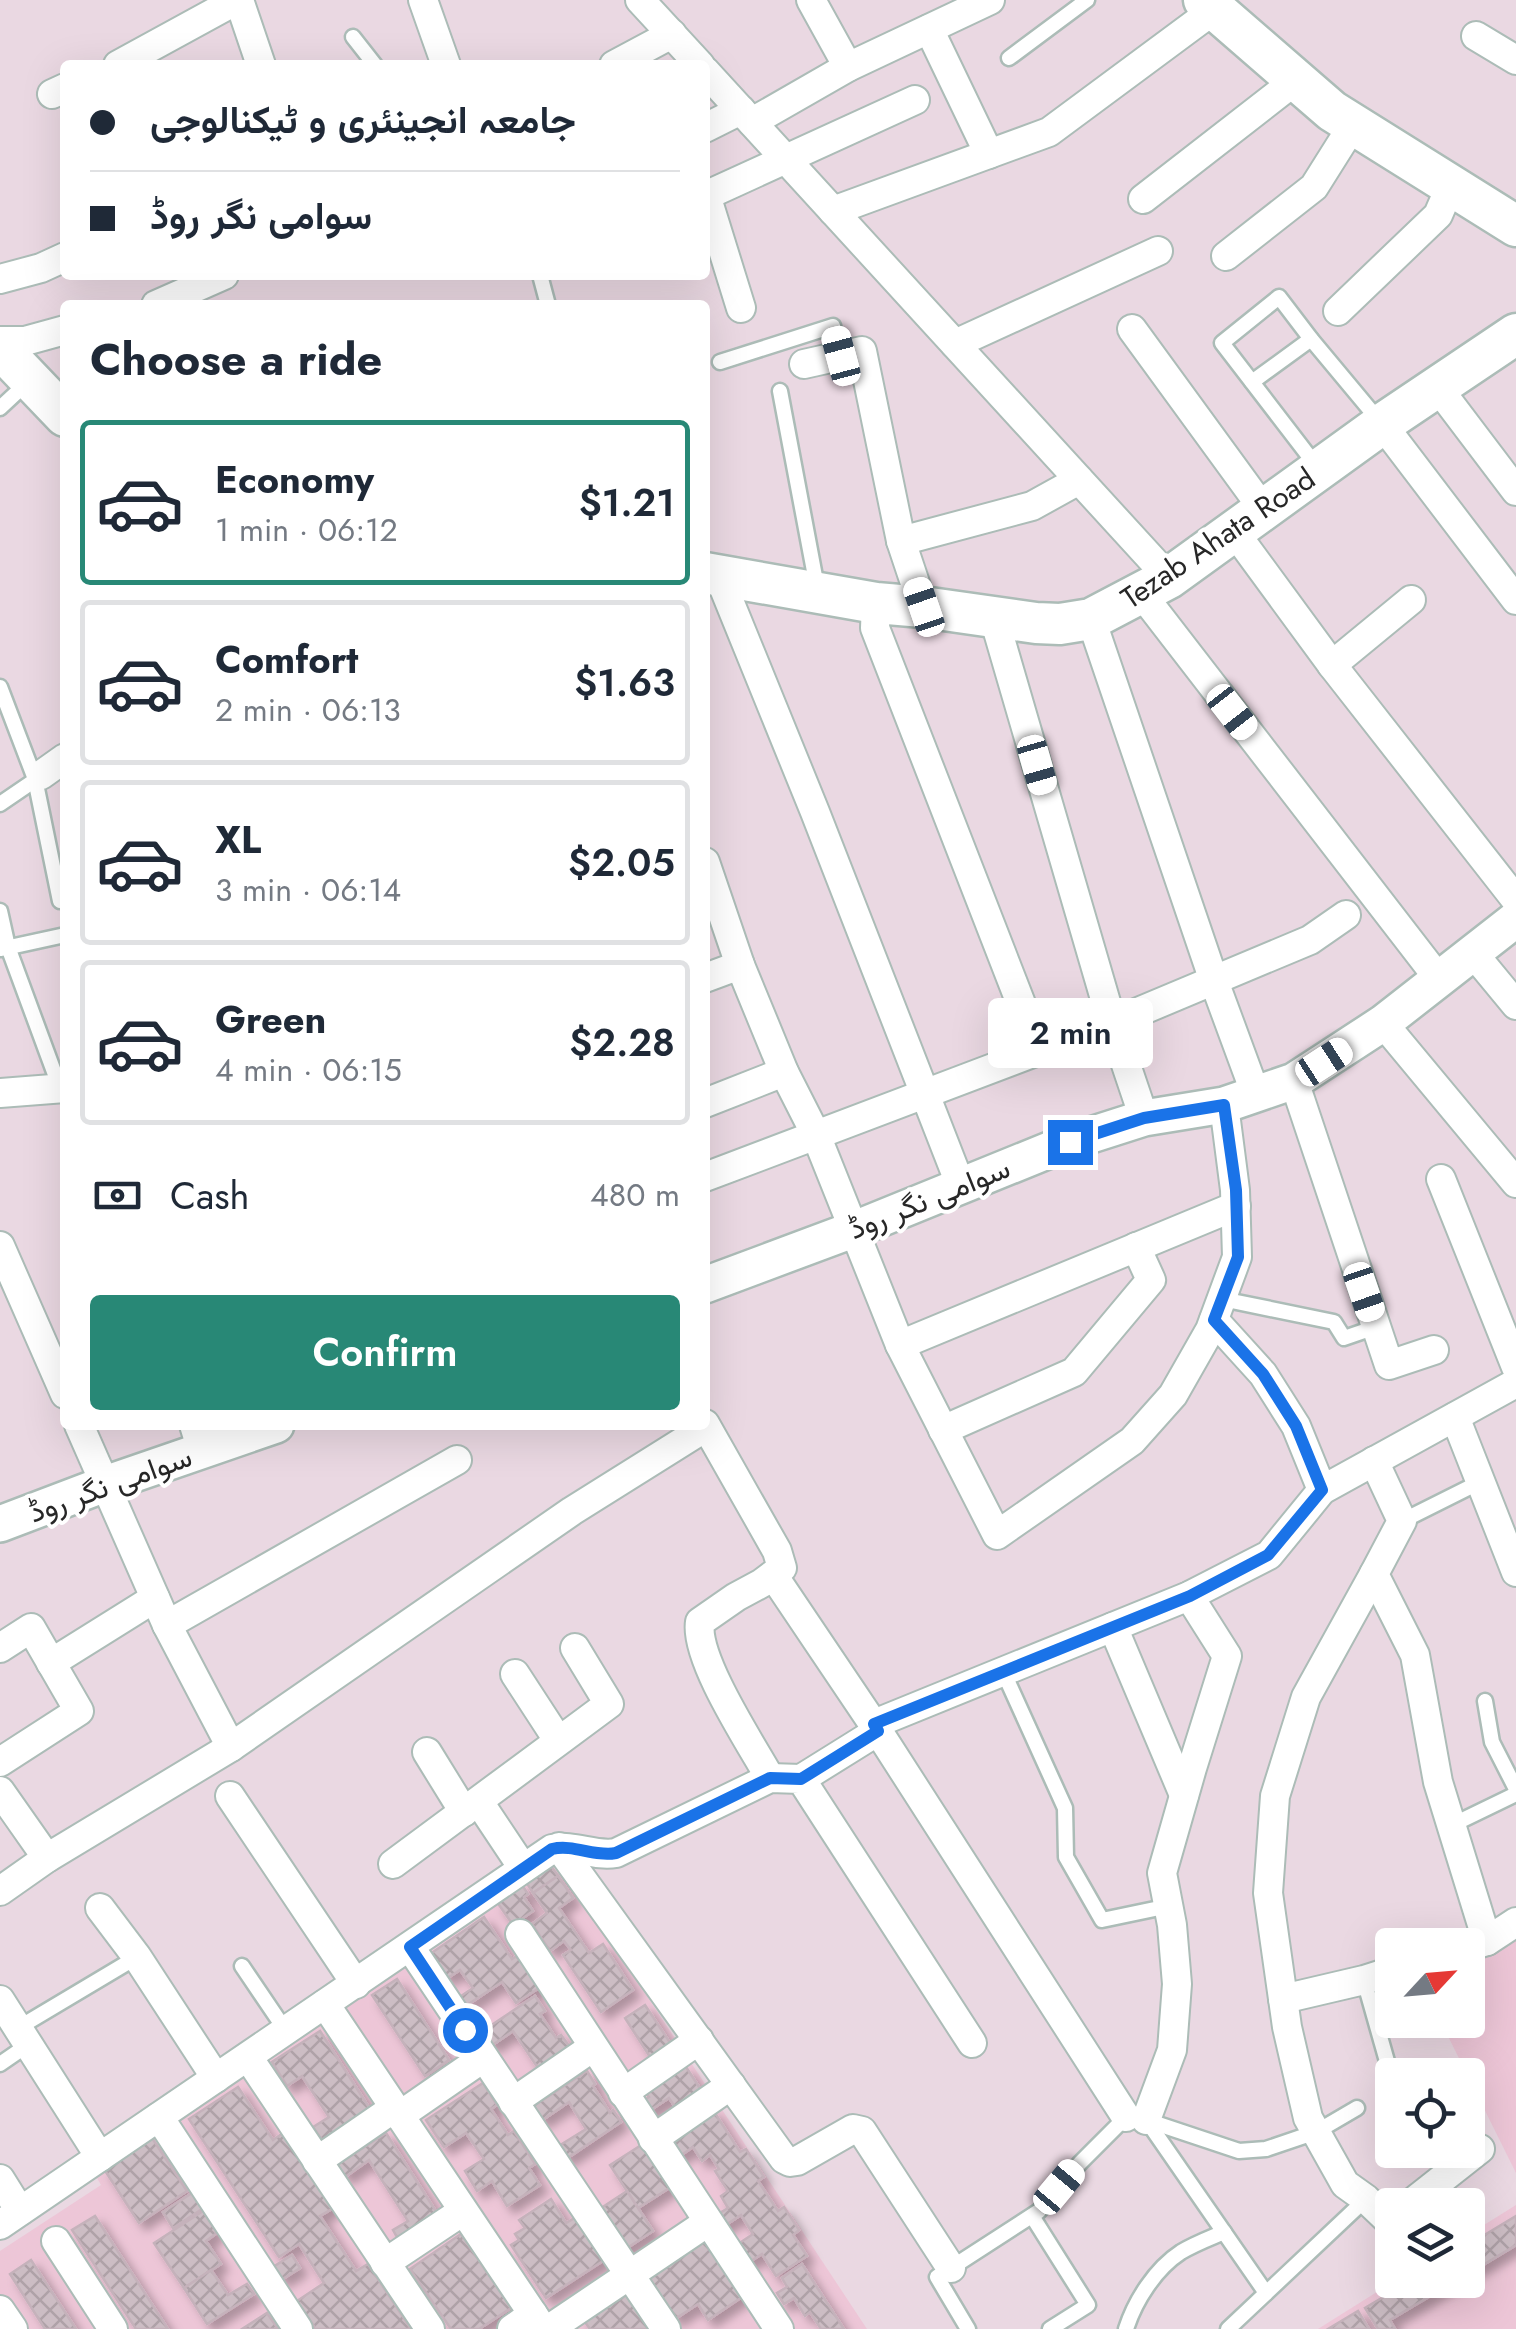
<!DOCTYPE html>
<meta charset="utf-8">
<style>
body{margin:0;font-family:Jost,Vazirmatn,sans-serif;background:#f2f2f3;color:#1f2937;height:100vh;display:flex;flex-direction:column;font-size:38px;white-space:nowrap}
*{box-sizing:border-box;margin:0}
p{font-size:32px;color:#747a83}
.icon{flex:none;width:55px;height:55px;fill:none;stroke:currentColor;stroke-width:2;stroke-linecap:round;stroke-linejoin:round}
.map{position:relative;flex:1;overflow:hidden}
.sheet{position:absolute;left:60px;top:300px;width:650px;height:1130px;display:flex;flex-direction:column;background:#fff;border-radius:10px;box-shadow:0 10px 40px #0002}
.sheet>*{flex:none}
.top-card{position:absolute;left:60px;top:60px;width:650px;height:220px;border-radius:10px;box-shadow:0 10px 40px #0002;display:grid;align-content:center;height:220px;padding:0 30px;background:#fff}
.needle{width:65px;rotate:64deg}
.controls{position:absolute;left:1375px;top:1928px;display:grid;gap:20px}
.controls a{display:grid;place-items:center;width:110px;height:110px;border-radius:10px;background:#fff;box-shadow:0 10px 40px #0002;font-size:50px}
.end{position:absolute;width:45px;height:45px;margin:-22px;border:12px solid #1a73e8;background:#fff;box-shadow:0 0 0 5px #fff}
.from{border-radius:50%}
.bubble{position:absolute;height:70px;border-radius:10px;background:#fff;box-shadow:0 10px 40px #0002;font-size:32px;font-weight:600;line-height:70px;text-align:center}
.car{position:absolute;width:30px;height:60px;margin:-30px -15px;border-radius:12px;box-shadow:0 0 8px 2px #0007;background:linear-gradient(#fff 24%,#345 0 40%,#fff 0 76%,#345 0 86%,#fff 0)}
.top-card b{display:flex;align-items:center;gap:35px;height:95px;font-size:38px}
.top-card b+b{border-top:2px solid #e0e1e3}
.top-card i{width:25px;height:25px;background:#1f2937}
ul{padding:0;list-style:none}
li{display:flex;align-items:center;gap:30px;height:165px;margin:0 20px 15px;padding:0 10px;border:5px solid #e0e1e3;border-radius:10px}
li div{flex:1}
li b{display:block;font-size:38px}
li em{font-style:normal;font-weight:600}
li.on{border-color:#288876}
li>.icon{width:90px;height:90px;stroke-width:1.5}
h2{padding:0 30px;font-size:45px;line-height:120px}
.pay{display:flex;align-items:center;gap:25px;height:110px;padding:0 30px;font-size:38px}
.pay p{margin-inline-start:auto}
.cta{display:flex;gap:20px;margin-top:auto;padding:20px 30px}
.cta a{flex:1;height:115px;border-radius:10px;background:#288876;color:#fff;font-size:40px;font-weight:600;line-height:115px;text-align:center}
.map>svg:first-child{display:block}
</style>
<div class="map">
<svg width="1516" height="2329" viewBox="0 0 1516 2329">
<defs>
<pattern id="building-cross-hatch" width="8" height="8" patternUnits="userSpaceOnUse" patternTransform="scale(2.5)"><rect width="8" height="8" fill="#ccbdc4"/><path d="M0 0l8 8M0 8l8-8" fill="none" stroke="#afa2a8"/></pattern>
<filter id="shadow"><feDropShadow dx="7" dy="7" stdDeviation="5" flood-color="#0004"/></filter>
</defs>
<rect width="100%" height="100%" fill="#ead8e2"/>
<g fill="#edc6d7">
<polygon points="557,1860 867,2329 0,2329 0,2251 101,2185 93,2171"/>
<polygon points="1516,1936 1516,2173 1440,2020 1468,2020 1468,1968"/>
<polygon points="1516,2205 1516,2329 1318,2329 1396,2280 1468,2280 1468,2235"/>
</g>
<g fill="url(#building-cross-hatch)" stroke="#c5b2bb" stroke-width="2.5" filter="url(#shadow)">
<polygon points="551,1866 558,1876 533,1893 526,1882"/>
<polygon points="558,1876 573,1898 559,1908 589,1953 603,1944 633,1990 601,2012 563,1955 571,1950 564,1941 550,1951 532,1924 547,1913 533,1893"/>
<polygon points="522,1885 528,1894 524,1897 533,1911 513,1925 497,1902"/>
<polygon points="484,1917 512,1959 523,1952 545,1984 516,2003 502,1982 464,2007 458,1998 473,1988 460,1970 446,1979 430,1954"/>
<polygon points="397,1979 449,2060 425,2076 372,1995"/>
<polygon points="535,1996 545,2011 540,2014 556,2038 561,2035 570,2047 538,2068 513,2031 491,2046 481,2032"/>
<polygon points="645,2005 673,2047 652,2060 625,2018"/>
<polygon points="320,2031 370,2109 322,2140 313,2127 329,2117 302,2076 287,2086 272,2062"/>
<polygon points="686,2067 705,2096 679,2113 669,2098 646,2113 640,2103 649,2097 646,2093"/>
<polygon points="587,2071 595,2084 593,2086 610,2113 613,2110 621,2122 566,2159 557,2147 586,2129 569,2102 541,2121 532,2107"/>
<polygon points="483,2083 497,2105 491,2109 508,2135 514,2131 535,2164 529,2168 540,2185 507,2206 492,2181 477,2191 465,2171 484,2159 466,2133 444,2147 426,2120"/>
<polygon points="238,2087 273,2140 286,2131 335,2207 320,2216 356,2271 368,2264 411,2329 309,2329 314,2326 297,2301 324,2283 299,2244 279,2257 189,2119"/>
<polygon points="713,2110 740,2152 746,2149 764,2177 758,2181 778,2211 784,2207 799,2230 793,2235 807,2256 776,2276 762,2254 746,2264 735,2246 753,2234 741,2215 721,2228 713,2217 728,2208 721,2196 728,2191 715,2171 719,2169 710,2155 702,2161 693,2147 677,2158 666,2141"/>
<polygon points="386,2133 437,2213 398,2239 393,2230 408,2221 369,2160 345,2177 337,2165"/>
<polygon points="152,2138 187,2191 139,2223 104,2169"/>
<polygon points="646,2142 674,2185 638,2208 610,2165"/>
<polygon points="627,2191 653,2231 621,2252 595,2212"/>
<polygon points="192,2193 202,2209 173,2228 163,2212"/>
<polygon points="551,2199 566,2223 578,2216 606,2259 546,2298 511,2245 519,2240 515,2234 525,2228 519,2220"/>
<polygon points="203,2211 217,2233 206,2241 221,2264 184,2288 154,2243"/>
<polygon points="95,2216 168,2329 136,2329 72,2230"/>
<polygon points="1516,2216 1516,2245 1468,2274 1468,2245"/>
<polygon points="461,2234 511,2308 479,2329 451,2329 410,2269"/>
<polygon points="704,2235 745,2295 708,2320 698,2304 675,2319 645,2274"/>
<polygon points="292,2255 300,2268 281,2280 273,2267"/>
<polygon points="31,2260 76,2329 45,2329 10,2274"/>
<polygon points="802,2264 844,2329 821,2329 810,2312 805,2316 794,2298 784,2304 777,2293 787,2287 782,2278"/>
<polygon points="211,2270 228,2295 247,2284 254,2294 207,2324 184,2288"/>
<polygon points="1412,2280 1457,2280 1390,2320 1395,2329 1378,2329 1365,2308"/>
<polygon points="629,2287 656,2329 590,2329 582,2318"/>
<polygon points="1358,2311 1369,2329 1328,2329"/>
<polygon points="267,2313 278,2329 242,2329"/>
</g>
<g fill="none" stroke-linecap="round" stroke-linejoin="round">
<defs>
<g id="service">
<polyline points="353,37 375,65"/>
<polyline points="1009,58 1087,0"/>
<polyline points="540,275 548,305"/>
<polyline points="720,362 833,326 841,356"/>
<polyline points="1252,382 1311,339"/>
<polyline points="780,391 817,587"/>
<polyline points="0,408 30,380"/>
<polyline points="1318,468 1222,343 1279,297 1311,339 1381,423"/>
<polyline points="0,687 35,779 60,901"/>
<polyline points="0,804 41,776"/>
<polyline points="0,911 8,947 60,1088"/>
<polyline points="1,949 65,935"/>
<polyline points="1222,1299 1334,1322 1344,1338 1376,1327"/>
<polyline points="1402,1521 1480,1482"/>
<polyline points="1003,1671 1065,1808 1066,1857 1102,1920 1169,1906"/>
<polyline points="1485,1701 1492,1742 1516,1789"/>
<polyline points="1452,1825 1516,1794"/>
<polyline points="242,1966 286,2031"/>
<polyline points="1364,1980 1392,2079"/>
<polyline points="18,2028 137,1957"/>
<polyline points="0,2064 29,2044"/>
<polyline points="1147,2121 1266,2293"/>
<polyline points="1032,2216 1088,2305 1050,2329"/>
<polyline points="968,2329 937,2277 1039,2211 1080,2163 1126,2117 1146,2120 1239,2151 1266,2149 1316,2132 1357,2108"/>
<path d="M 1126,2329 C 1135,2301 1155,2269 1181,2252 C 1194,2244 1210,2238 1224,2232"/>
<polyline points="1228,2329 1366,2199"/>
</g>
<g id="minor">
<polyline points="239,0 261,65"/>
<polyline points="423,0 446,65"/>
<polyline points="640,0 700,65"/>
<polyline points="811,0 848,67"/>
<polyline points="929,29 989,154"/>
<polyline points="1476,36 1516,60"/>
<polyline points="118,65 237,0"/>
<polyline points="614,65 672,34"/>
<polyline points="705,71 1169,578"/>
<polyline points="52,94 65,88"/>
<polyline points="752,122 848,67 990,0"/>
<polyline points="705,128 741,110"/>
<polyline points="706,195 741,308"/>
<polyline points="705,196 915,100"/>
<polyline points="1143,199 1296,80"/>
<polyline points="833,211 1049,132 1215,9"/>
<polyline points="1226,256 1314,187 1353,125"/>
<polyline points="0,279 41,268 65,257"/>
<polyline points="156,305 224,275"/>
<polyline points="1338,311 1438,215 1451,185"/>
<polyline points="1132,329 1264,510"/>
<polyline points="0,341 25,341 65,330"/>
<polyline points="955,344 1158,251"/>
<polyline points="804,364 862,351 901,541"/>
<polyline points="1438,388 1516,491"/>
<polyline points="1382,424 1516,600"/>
<polyline points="1233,530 1332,665 1516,900"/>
<polyline points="719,576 815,812 960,1184"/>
<polyline points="1141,593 1439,979"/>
<polyline points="876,603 875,628 1039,1050"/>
<polyline points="923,607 901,541 1032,506 1079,480"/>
<polyline points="994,618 1112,1023 1144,1118"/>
<polyline points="1091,619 1214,981 1256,1095"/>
<polyline points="1332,665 1411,600"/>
<polyline points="41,775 65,758"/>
<polyline points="705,862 740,965 784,1072 816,1135 900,1345 997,1535 1132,1441 1173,1395 1210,1330 1237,1257 1235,1190 1224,1105"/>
<polyline points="1473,953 1516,1005"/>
<polyline points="705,978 740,965"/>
<polyline points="1383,1023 1516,1183"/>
<polyline points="1294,1081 1389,1365 1434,1350"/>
<polyline points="0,1093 65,1088"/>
<polyline points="705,1103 784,1072"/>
<polyline points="705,1177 1112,1023 1310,940 1346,915"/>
<polyline points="1441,1179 1516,1367"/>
<polyline points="0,1246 65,1394"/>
<polyline points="1214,1320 1263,1374 1296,1426 1322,1490"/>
<polyline points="900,1345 1236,1206"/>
<polyline points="1455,1417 1516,1572"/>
<path d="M 705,1424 L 777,1551 L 782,1568 L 762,1583 L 736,1597 L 700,1622 C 694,1658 751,1744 770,1778"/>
<polyline points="79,1425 167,1625 231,1747"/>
<polyline points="194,1425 202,1451"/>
<polyline points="943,1430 1074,1372 1151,1280 1136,1247"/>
<polyline points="1374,1461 1402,1521 1374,1574 1415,1655 1438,1782 1487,1941"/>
<polyline points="1374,1574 1306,1697 1275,1796 1268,1893 1287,2027 1308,2118 1345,2184 1366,2199 1389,2221 1392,2218"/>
<polyline points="773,1575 878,1731 1126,2117"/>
<polyline points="167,1625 457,1460"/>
<polyline points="1113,1627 1184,1795"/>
<polyline points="0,1648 31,1628 79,1711 0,1762"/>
<polyline points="51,1663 155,1598"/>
<polyline points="515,1674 558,1740"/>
<polyline points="874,1724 1189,1596 1269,1555 1322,1490 1516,1383"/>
<polyline points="427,1752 464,1812"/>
<polyline points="801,1779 878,1731"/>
<polyline points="0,1791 47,1858"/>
<polyline points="230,1796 356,1984"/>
<polyline points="479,1802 523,1868"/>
<polyline points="559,1847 784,2159 790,2162 797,2161 853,2129 862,2131 951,2268"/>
<polyline points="393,1864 609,1704 575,1648"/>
<polyline points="0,1891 47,1858 231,1747 572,1511 706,1427"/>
<polyline points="100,1908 137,1957 216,2078"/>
<polyline points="520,1934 779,2329"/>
<polyline points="410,1947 666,2329"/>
<polyline points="1468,1947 1487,1941 1516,1922"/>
<polyline points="1283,1999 1364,1980 1392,1971"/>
<polyline points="0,2000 100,2157"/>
<polyline points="325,2004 543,2329"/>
<polyline points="248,2057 430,2329"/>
<polyline points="623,2093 699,2040"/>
<polyline points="513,2102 593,2047"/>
<polyline points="399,2116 483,2058"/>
<polyline points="159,2117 298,2329"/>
<polyline points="1146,2120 1172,2050 1177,1984 1172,1925 1162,1873 1192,1768 1227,1656 1189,1596"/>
<polyline points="653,2139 731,2085"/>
<polyline points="317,2161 394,2108"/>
<polyline points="0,2179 20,2211"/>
<polyline points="1409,2205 1480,2149"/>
<path d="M 0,2225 L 552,1849 C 574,1844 594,1857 616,1853 L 770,1778 L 801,1779 L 972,2043"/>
<polyline points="56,2241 113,2329"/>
<polyline points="385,2263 463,2211"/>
<polyline points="0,2310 13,2329"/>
<polyline points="512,2329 533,2314"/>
<polyline points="549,2329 708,2222"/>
</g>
<g id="tertiary">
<polyline points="705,1285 855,1229 1069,1142 1144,1118 1224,1105 1294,1081 1383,1023 1516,919"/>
<polyline points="0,1524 105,1484 276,1425"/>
</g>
<g id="secondary">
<polyline points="1204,0 1332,111 1516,226"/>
<polyline points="0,348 65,416"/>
<polyline points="705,573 876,603 923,607 1036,623 1060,624 1091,619 1169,578 1382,424 1516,334"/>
</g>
</defs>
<use href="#service" stroke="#acbcb7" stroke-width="19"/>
<use href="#minor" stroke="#acbcb7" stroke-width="32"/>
<use href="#tertiary" stroke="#acbcb7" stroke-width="40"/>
<use href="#secondary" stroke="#acbcb7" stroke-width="45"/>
<use href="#service" stroke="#fff" stroke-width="14"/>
<use href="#minor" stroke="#fff" stroke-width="28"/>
<use href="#tertiary" stroke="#fff" stroke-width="35"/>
<use href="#secondary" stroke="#fff" stroke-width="40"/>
</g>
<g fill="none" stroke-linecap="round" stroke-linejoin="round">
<path stroke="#1a73e8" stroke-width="12" d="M 465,2030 L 410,1947 L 552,1849 C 574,1844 594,1857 616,1853 L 770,1778 L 801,1779 L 878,1731 L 874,1724 L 1190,1596 L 1268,1555 L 1322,1490 L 1296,1426 L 1263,1374 L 1214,1320 L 1238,1257 L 1236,1190 L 1224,1105 L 1144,1118 L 1070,1142"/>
</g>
<g text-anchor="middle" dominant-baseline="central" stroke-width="8" stroke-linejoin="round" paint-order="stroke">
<g font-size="30" fill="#272727" stroke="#fff">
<text transform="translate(1218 538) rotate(-34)">Tezab Ahata Road</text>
<text transform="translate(929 1198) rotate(-22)">سوامی نگر روڈ</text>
<text transform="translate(110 1484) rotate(-20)">سوامی نگر روڈ</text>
</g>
</g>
</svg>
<div class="controls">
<a><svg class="needle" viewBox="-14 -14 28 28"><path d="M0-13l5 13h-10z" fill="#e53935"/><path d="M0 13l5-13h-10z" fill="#747a83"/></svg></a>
<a><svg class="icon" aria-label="locate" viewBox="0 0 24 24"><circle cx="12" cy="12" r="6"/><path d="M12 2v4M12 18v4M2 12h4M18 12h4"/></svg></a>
<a><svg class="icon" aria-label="layers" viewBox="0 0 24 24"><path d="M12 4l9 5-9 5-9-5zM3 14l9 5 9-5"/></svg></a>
</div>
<i class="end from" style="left:465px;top:2030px"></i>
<i class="end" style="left:1070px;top:1142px"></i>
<div class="bubble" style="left:988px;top:998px;width:165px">2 min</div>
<i class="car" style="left:841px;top:356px;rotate:345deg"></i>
<i class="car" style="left:924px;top:607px;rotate:341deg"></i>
<i class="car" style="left:1232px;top:712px;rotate:142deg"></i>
<i class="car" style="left:1037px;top:765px;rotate:164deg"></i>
<i class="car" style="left:1324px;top:1062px;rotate:57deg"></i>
<i class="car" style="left:1364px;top:1292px;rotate:161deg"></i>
<i class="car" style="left:1059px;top:2187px;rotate:40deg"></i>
<div class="top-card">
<b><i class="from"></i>جامعہ انجینئری و ٹیکنالوجی</b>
<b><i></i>سوامی نگر روڈ</b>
</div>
<section class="sheet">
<h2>Choose a ride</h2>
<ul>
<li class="on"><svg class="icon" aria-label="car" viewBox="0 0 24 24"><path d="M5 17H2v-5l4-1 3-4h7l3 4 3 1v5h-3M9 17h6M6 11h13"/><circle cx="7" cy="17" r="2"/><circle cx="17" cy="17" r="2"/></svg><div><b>Economy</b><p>1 min · 06:12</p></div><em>$1.21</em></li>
<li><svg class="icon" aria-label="car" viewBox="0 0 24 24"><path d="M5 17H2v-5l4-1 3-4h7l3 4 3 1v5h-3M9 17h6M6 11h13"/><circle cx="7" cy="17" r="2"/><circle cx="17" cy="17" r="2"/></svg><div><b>Comfort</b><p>2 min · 06:13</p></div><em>$1.63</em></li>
<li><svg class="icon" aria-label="car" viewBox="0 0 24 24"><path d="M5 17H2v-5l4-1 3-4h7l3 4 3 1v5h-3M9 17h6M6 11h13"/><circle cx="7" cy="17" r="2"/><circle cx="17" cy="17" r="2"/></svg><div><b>XL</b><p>3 min · 06:14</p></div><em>$2.05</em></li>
<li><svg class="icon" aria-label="car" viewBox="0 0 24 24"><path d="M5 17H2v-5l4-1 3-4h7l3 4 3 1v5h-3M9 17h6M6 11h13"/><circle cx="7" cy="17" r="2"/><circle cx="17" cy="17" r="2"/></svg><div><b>Green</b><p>4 min · 06:15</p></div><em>$2.28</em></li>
</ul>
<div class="pay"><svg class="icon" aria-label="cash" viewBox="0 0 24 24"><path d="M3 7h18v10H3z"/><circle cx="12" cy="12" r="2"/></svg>Cash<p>480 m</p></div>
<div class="cta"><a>Confirm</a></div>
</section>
</div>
